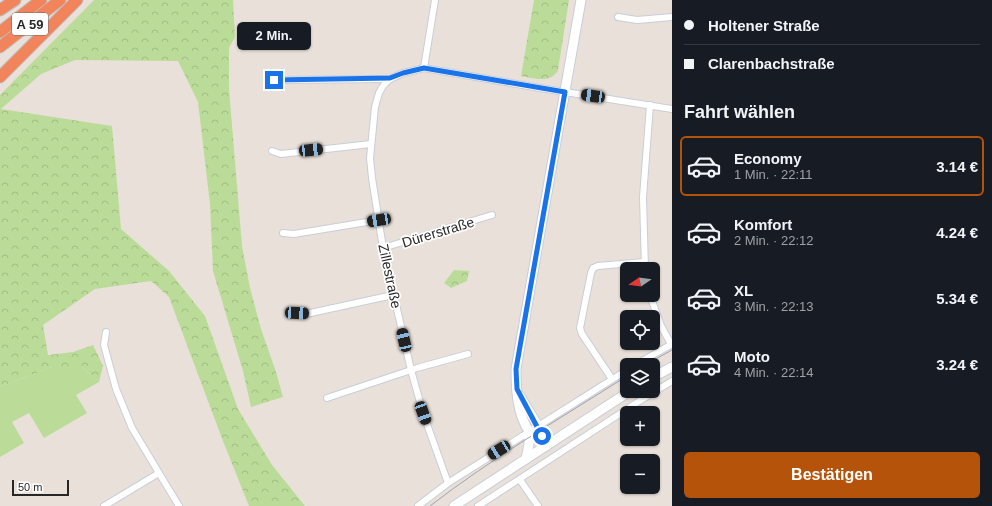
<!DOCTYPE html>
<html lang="de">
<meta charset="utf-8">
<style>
body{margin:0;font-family:Arial,sans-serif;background:#20242c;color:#f1f3f6;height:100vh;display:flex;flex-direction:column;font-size:15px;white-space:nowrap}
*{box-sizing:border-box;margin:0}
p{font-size:13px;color:#9ea1a6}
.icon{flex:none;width:22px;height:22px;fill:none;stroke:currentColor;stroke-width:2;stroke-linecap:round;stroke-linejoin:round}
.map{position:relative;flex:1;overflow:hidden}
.side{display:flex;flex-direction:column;background:#171b24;width:320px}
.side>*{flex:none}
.hud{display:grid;align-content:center;height:88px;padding:0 12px;background:#171b24}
.needle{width:26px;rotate:257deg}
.fabs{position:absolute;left:620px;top:262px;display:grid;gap:8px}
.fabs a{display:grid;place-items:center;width:40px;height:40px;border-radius:6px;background:#171b24;box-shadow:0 1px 3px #0004;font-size:20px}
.scale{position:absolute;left:12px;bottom:10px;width:57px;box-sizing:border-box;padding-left:4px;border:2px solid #272727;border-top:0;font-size:11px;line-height:14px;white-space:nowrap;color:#272727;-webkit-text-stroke:3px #fff;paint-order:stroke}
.end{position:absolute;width:18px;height:18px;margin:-9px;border:5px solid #1a73e8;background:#fff;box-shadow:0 0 0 2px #fff}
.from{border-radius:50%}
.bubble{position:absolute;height:28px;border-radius:6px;background:#171b24;box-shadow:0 1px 3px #0004;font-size:13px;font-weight:700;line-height:28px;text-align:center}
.car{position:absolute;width:12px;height:24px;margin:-12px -6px;border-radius:5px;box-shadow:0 0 3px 1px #0007;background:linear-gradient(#222 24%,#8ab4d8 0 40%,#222 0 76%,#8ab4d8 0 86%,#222 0)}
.hud b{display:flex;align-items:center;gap:14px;height:38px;font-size:15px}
.hud b+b{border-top:1px solid #363941}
.hud i{width:10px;height:10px;background:#f1f3f6}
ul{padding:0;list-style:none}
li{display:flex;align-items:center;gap:12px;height:60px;margin:0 8px 6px;padding:0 4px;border:2px solid transparent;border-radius:6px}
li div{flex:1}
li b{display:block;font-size:15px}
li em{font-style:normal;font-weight:700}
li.selected{border-color:#b45309}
li>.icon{width:36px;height:36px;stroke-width:1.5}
h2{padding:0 12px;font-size:18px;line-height:48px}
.button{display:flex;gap:8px;margin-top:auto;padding:8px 12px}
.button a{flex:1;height:46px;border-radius:6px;background:#b45309;color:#fff;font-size:16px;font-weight:700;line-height:46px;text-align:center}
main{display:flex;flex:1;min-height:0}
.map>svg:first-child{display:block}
</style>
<main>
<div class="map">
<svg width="672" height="506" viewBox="0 0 672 506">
<defs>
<pattern id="forest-crowns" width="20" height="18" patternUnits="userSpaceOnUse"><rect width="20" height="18" fill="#bbdc99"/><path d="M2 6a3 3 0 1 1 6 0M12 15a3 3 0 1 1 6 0" fill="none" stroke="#a1bd84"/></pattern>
</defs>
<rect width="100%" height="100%" fill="#e9e0d9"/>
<polygon fill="#bbdc99" points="52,367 82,367 99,382 76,395 87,413 44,438 29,413 12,422 24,443 0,457 0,387"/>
<g fill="url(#forest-crowns)">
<polygon points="94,0 233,0 235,37 229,48 229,89 242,246 250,288 261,329 276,372 283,397 251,407 243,371 213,271 210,204 198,102 178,61 75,60 41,74 1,109 112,126 121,229 169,271 205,316 238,409 272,465 305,506 249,506 223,441 169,297 151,281 95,289 43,325 48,355 73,352 93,345 103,366 99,382 82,367 52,367 0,387 0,95"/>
<path d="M 534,0 L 569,0 L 558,70 C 551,84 534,78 521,76 Z"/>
<polygon points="454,270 469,271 467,281 451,288 444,283"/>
</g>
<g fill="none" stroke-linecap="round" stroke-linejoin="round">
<defs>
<g id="street">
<polyline points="618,17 637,20 672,17"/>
<polyline points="424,68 435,0"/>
<polyline points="268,77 274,80 390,79"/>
<polyline points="272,151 281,154 371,144"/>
<polyline points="283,233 294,234 379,220"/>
<polyline points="383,248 492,215"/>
<polyline points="645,269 643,197 650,105"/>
<polyline points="650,295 661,326 671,344"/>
<polyline points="297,313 306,314 393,295"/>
<polyline points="106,332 104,345 116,389 132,428 159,473"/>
<polyline points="635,365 672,344"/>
<polyline points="612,379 582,334 580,328 591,273 593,268 598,266 644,262"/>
<polyline points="327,398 417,368 468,354"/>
<polyline points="520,480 538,506"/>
<polyline points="448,483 423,413 411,370 383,248 372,178 370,158 375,107 379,93 383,86 390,79 403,73 424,68 540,88 672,109"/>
<polyline points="104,506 159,473 179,506"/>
<polyline points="418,506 448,483 627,370"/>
<polyline points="478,506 641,400 672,381"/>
</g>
<g id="secondary">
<polyline points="653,377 672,367"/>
<polyline points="520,396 541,431 546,446"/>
<path d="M 546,446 C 540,441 533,437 529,431 C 517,414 516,389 516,369 L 581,0"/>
<polyline points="526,459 529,444 529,431"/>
<polyline points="454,506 630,391"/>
</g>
<g id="highway">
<polyline points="0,10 15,0"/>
<polyline points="0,32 41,0"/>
<polyline points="0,47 60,0"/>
<polyline points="0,77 77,0"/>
</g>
</defs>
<use href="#street" stroke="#c8ced8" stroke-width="8"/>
<use href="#secondary" stroke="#c8ced8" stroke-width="11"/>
<use href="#highway" stroke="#bebebe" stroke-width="13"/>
<use href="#street" stroke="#fff" stroke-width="6"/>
<use href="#secondary" stroke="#fff" stroke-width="9"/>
<use href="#highway" stroke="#f2845b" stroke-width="11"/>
<g stroke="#9da3b0" stroke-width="1">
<polyline points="645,365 672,350"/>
<path d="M 430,506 C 492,458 561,418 627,376"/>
</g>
</g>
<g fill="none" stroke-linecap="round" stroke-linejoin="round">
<polyline stroke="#1a73e8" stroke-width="5" points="274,80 390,78 403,73 424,68 565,92 516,369 517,389 542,436"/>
</g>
<g text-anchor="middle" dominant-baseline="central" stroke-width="3.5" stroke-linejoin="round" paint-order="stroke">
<rect fill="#fff" stroke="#686868" stroke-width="1" x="12" y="13" width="36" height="22" rx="3"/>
<g font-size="13" font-weight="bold" fill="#272727">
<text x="30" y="24">A 59</text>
</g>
<g font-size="14" fill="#272727" stroke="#fff">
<text transform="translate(438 232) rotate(-17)">Dürerstraße</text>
<text transform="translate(390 276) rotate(78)">Zillestraße</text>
</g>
</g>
</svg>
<div class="fabs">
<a><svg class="needle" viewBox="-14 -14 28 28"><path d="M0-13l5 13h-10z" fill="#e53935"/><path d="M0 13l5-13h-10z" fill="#9ea1a6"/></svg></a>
<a><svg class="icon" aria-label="locate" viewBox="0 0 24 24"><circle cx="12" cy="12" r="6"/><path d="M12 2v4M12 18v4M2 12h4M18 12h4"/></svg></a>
<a><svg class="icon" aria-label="layers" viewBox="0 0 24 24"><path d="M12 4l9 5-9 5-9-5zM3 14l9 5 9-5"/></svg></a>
<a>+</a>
<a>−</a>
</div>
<div class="scale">50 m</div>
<i class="end from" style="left:542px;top:436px"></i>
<i class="end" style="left:274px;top:80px"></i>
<div class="bubble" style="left:237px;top:22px;width:74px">2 Min.</div>
<i class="car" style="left:593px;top:96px;rotate:278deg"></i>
<i class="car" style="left:311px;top:150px;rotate:84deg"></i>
<i class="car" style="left:379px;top:220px;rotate:261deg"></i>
<i class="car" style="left:297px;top:313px;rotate:93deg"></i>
<i class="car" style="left:404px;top:340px;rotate:347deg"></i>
<i class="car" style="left:423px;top:413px;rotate:160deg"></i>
<i class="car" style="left:499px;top:450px;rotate:238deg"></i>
</div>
<section class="side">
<div class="hud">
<b><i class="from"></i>Holtener Straße</b>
<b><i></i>Clarenbachstraße</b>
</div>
<h2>Fahrt wählen</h2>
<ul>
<li class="selected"><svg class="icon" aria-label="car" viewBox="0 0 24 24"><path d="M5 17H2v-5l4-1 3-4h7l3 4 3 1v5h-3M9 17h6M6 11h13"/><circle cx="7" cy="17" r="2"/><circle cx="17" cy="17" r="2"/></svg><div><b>Economy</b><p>1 Min. · 22:11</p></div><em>3.14 €</em></li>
<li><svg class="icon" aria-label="car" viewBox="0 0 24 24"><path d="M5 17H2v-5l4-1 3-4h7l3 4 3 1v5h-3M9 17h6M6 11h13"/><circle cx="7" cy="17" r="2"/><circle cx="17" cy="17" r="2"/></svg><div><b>Komfort</b><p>2 Min. · 22:12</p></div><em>4.24 €</em></li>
<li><svg class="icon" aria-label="car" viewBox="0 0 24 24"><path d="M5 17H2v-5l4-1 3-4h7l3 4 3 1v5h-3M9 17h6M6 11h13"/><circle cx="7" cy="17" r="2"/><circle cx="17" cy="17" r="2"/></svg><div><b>XL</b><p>3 Min. · 22:13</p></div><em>5.34 €</em></li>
<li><svg class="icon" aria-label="car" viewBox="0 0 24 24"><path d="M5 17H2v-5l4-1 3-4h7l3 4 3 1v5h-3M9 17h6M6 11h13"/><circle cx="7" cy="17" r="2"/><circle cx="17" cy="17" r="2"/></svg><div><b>Moto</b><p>4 Min. · 22:14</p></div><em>3.24 €</em></li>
</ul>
<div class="button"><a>Bestätigen</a></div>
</section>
</main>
